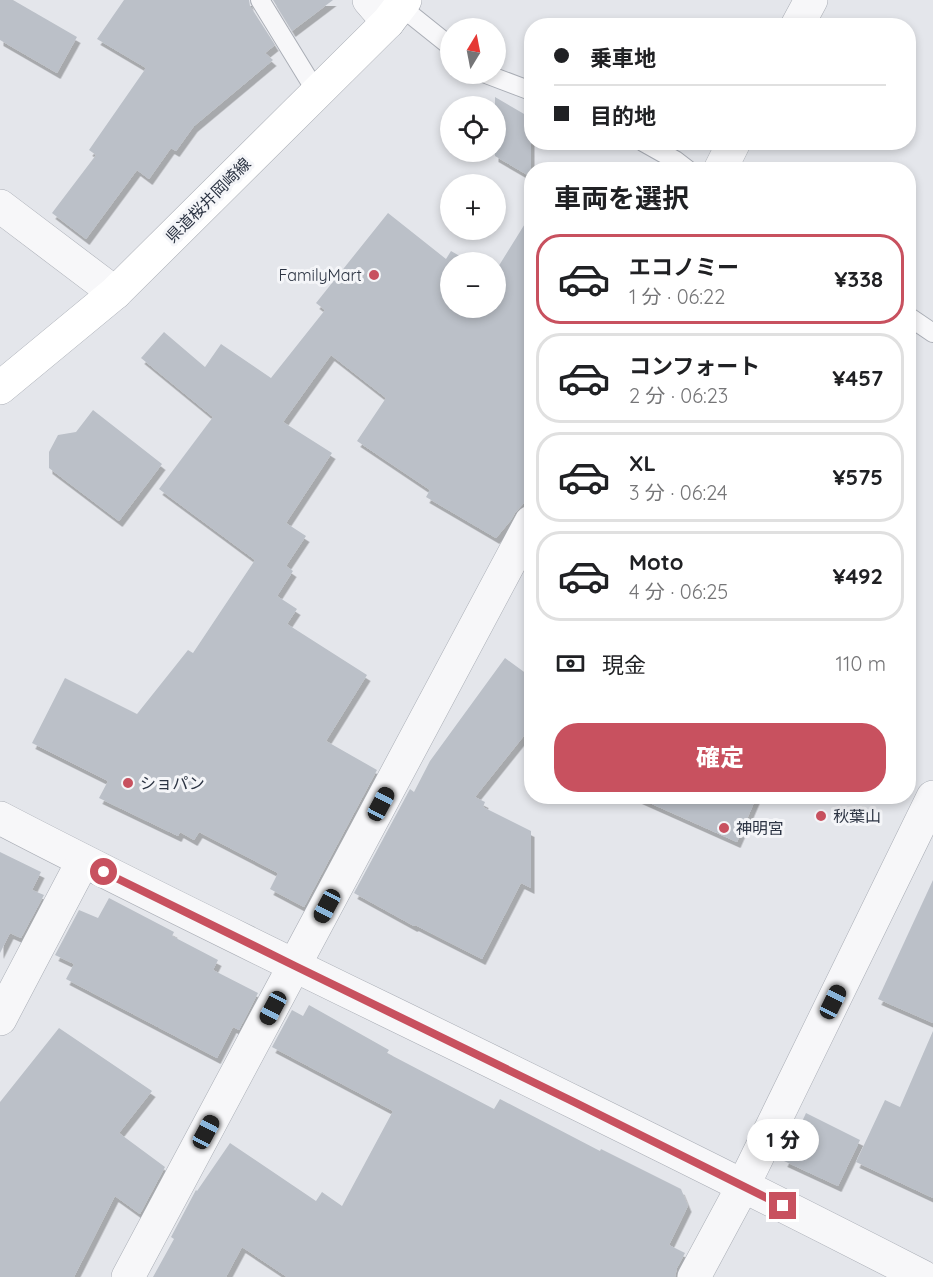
<!DOCTYPE html>
<html lang="ja">
<meta charset="utf-8">
<style>
body{margin:0;font-family:Quicksand,"Noto Sans JP",sans-serif;background:#f2f2f2;color:#202124;height:100vh;display:flex;flex-direction:column;font-size:22px;white-space:nowrap}
*{box-sizing:border-box;margin:0}
p{font-size:20px;color:#757577}
.icon{flex:none;width:33px;height:33px;fill:none;stroke:currentColor;stroke-width:2;stroke-linecap:round;stroke-linejoin:round}
.map{position:relative;flex:1;overflow:hidden}
.side{position:absolute;left:524px;top:162px;width:392px;height:642px;display:flex;flex-direction:column;background:#fff;border-radius:24px;box-shadow:0 3px 9px #0003}
.side>*{flex:none}
.banner{position:absolute;left:524px;top:18px;width:392px;height:132px;border-radius:24px;box-shadow:0 3px 9px #0003;display:grid;align-content:center;height:132px;padding:0 30px;background:#fff}
.needle{width:39px;rotate:10deg}
.fabs{position:absolute;left:440px;top:18px;display:grid;gap:12px}
.fabs a{display:grid;place-items:center;width:66px;height:66px;border-radius:50%;background:#fff;box-shadow:0 3px 9px #0003;font-size:30px}
.end{position:absolute;width:27px;height:27px;margin:-14px;border:8px solid #c8515f;background:#fff;box-shadow:0 0 0 3px #fff}
.from{border-radius:50%}
.bubble{position:absolute;height:42px;border-radius:21px;background:#fff;box-shadow:0 3px 9px #0003;font-size:20px;font-weight:800;line-height:42px;text-align:center}
.car{position:absolute;width:18px;height:36px;margin:-18px -9px;border-radius:8px;box-shadow:0 0 4px 2px #0007;background:linear-gradient(#222 24%,#8ab4d8 0 40%,#222 0 76%,#8ab4d8 0 86%,#222 0)}
.banner b{display:flex;align-items:center;gap:21px;height:57px;font-size:22px}
.banner b+b{border-top:2px solid #e0e0e0}
.banner i{width:15px;height:15px;background:#202124}
ul{padding:0;list-style:none}
li{display:flex;align-items:center;gap:18px;height:90px;margin:0 12px 9px;padding:0 18px;border:3px solid #e0e0e0;border-radius:24px}
li div{flex:1}
li b{display:block;font-size:22px}
li em{font-style:normal;font-weight:800}
li.active{border-color:#c8515f}
li>.icon{width:54px;height:54px;stroke-width:1.5}
h2{padding:0 30px;font-size:27px;line-height:72px}
.pay{display:flex;align-items:center;gap:15px;height:66px;padding:0 30px;font-size:22px}
.pay p{margin-inline-start:auto}
.action{display:flex;gap:12px;margin-top:auto;padding:12px 30px}
.action a{flex:1;height:69px;border-radius:24px;background:#c8515f;color:#fff;font-size:24px;font-weight:800;line-height:69px;text-align:center}
.map>svg:first-child{display:block}
</style>
<div class="map">
<svg width="933" height="1277" viewBox="0 0 933 1277">
<defs>
<filter id="shadow"><feDropShadow dx="3.5" dy="6" stdDeviation="0" flood-color="#0004"/></filter>
</defs>
<rect width="100%" height="100%" fill="#e4e6eb"/>
<g fill="#bbc0c8" filter="url(#shadow)">
<polygon points="0,0 13,0 77,37 57,73 0,40"/>
<polygon points="124,0 249,0 250,6 275,45 265,53 273,60 194,126 176,151 171,148 149,179 137,170 86,239 52,213 96,155 89,150 146,68 97,39"/>
<polygon points="273,0 333,0 292,31"/>
<polygon points="495,97 531,118 531,177 495,156"/>
<polygon points="388,213 446,259 451,251 470,262 450,262 450,308 495,308 495,272 531,214 531,495 515,513 511,520 496,538 426,497 430,490 357,441 386,398 331,355 283,422 332,453 286,523 306,536 286,566 293,571 277,596 297,609 287,624 367,675 326,741 377,770 304,907 270,889 278,873 199,832 194,840 180,832 178,836 99,798 108,781 32,743 65,678 137,714 188,650 193,653 255,560 159,489 213,417 141,358 164,332 205,367 221,344 271,378 325,310 316,303"/>
<polygon points="93,410 162,464 119,521 49,468 49,452 58,435 76,432"/>
<polygon points="505,658 531,677 531,727 475,797 485,802 483,807 531,831 531,888 521,883 482,959 415,925 414,926 354,893 410,789 414,792 430,761"/>
<polygon points="634,796 757,796 737,842"/>
<polygon points="0,852 41,872 32,890 44,895 21,938 10,933 0,953"/>
<polygon points="933,880 933,1023 878,999"/>
<polygon points="109,898 174,932 172,936 218,960 213,970 258,993 239,1030 233,1027 217,1058 66,979 74,964 55,955 79,910 98,918"/>
<polygon points="309,1005 389,1050 387,1053 494,1109 500,1099 600,1151 601,1149 681,1189 688,1206 669,1245 685,1253 677,1268 675,1277 287,1277 242,1247 226,1277 153,1277 174,1239 171,1237 196,1190 197,1191 230,1143 316,1201 322,1192 342,1206 393,1111 272,1047 292,1010 303,1016"/>
<polygon points="59,1028 152,1091 119,1133 165,1167 140,1214 115,1196 74,1277 0,1277 0,1102"/>
<polygon points="933,1031 933,1198 856,1162 885,1100 900,1107"/>
<polygon points="806,1113 860,1140 838,1186 784,1161"/>
</g>
<g fill="none" stroke-linecap="round" stroke-linejoin="round">
<defs>
<g id="lane">
<polyline points="260,0 317,93"/>
<polyline points="400,6 450,46"/>
<polyline points="486,74 531,91"/>
<polyline points="643,142 675,160 688,170"/>
<polyline points="908,316 933,333"/>
</g>
<g id="street">
<polyline points="369,0 388,22"/>
<polyline points="797,26 811,0"/>
<polyline points="720,170 734,142"/>
<polyline points="0,206 115,293"/>
<path d="M 0,818 C 190,917 384,1008 576,1103 C 692,1160 808,1218 923,1277"/>
<polyline points="0,1019 83,861"/>
<polyline points="128,1277 531,522"/>
<polyline points="694,1277 743,1186 933,797"/>
</g>
<polyline id="secondary" points="0,388 115,293 388,22 405,0"/>
</defs>
<use href="#lane" stroke="#a9adb5" stroke-width="20"/>
<use href="#street" stroke="#a9adb5" stroke-width="34"/>
<use href="#secondary" stroke="#a9adb5" stroke-width="34"/>
<use href="#lane" stroke="#f7f7f9" stroke-width="18"/>
<use href="#street" stroke="#f7f7f9" stroke-width="33"/>
<use href="#secondary" stroke="#fff" stroke-width="33"/>
</g>
<g fill="none" stroke-linecap="round" stroke-linejoin="round">
<polyline stroke="#c8515f" stroke-width="8" points="104,872 295,966 574,1102 783,1206"/>
</g>
<g fill="#c8515f" stroke="#f4f5f8" stroke-width="2">
<circle cx="374" cy="275" r="6"/>
<circle cx="128" cy="783" r="6"/>
<circle cx="821" cy="816" r="6"/>
<circle cx="724" cy="828" r="6"/>
</g>
<g text-anchor="middle" dominant-baseline="central" stroke-width="6" stroke-linejoin="round" paint-order="stroke">
<g font-size="16" fill="#2c3443" stroke="#f4f5f8">
<text transform="translate(208 200) rotate(-45)">県道桜井岡崎線</text>
</g>
<g font-size="16" fill="#2c3443" stroke="#f4f5f8" text-anchor="start">
<text x="362" y="275" text-anchor="end">FamilyMart</text>
<text x="140" y="783">ショパン</text>
<text x="833" y="816">秋葉山</text>
<text x="736" y="828">神明宮</text>
</g>
</g>
</svg>
<div class="fabs">
<a><svg class="needle" viewBox="-14 -14 28 28"><path d="M0-13l5 13h-10z" fill="#e53935"/><path d="M0 13l5-13h-10z" fill="#757577"/></svg></a>
<a><svg class="icon" aria-label="locate" viewBox="0 0 24 24"><circle cx="12" cy="12" r="6"/><path d="M12 2v4M12 18v4M2 12h4M18 12h4"/></svg></a>
<a>+</a>
<a>−</a>
</div>
<i class="end from" style="left:104px;top:872px"></i>
<i class="end" style="left:783px;top:1206px"></i>
<div class="bubble" style="left:747px;top:1119px;width:72px">1 分</div>
<i class="car" style="left:381px;top:804px;rotate:28deg"></i>
<i class="car" style="left:327px;top:906px;rotate:208deg"></i>
<i class="car" style="left:833px;top:1002px;rotate:26deg"></i>
<i class="car" style="left:273px;top:1008px;rotate:208deg"></i>
<i class="car" style="left:206px;top:1132px;rotate:28deg"></i>
<div class="banner">
<b><i class="from"></i>乗車地</b>
<b><i></i>目的地</b>
</div>
<section class="side">
<h2>車両を選択</h2>
<ul>
<li class="active"><svg class="icon" aria-label="car" viewBox="0 0 24 24"><path d="M5 17H2v-5l4-1 3-4h7l3 4 3 1v5h-3M9 17h6M6 11h13"/><circle cx="7" cy="17" r="2"/><circle cx="17" cy="17" r="2"/></svg><div><b>エコノミー</b><p>1 分 · 06:22</p></div><em>¥338</em></li>
<li><svg class="icon" aria-label="car" viewBox="0 0 24 24"><path d="M5 17H2v-5l4-1 3-4h7l3 4 3 1v5h-3M9 17h6M6 11h13"/><circle cx="7" cy="17" r="2"/><circle cx="17" cy="17" r="2"/></svg><div><b>コンフォート</b><p>2 分 · 06:23</p></div><em>¥457</em></li>
<li><svg class="icon" aria-label="car" viewBox="0 0 24 24"><path d="M5 17H2v-5l4-1 3-4h7l3 4 3 1v5h-3M9 17h6M6 11h13"/><circle cx="7" cy="17" r="2"/><circle cx="17" cy="17" r="2"/></svg><div><b>XL</b><p>3 分 · 06:24</p></div><em>¥575</em></li>
<li><svg class="icon" aria-label="car" viewBox="0 0 24 24"><path d="M5 17H2v-5l4-1 3-4h7l3 4 3 1v5h-3M9 17h6M6 11h13"/><circle cx="7" cy="17" r="2"/><circle cx="17" cy="17" r="2"/></svg><div><b>Moto</b><p>4 分 · 06:25</p></div><em>¥492</em></li>
</ul>
<div class="pay"><svg class="icon" aria-label="cash" viewBox="0 0 24 24"><path d="M3 7h18v10H3z"/><circle cx="12" cy="12" r="2"/></svg>現金<p>110 m</p></div>
<div class="action"><a>確定</a></div>
</section>
</div>
